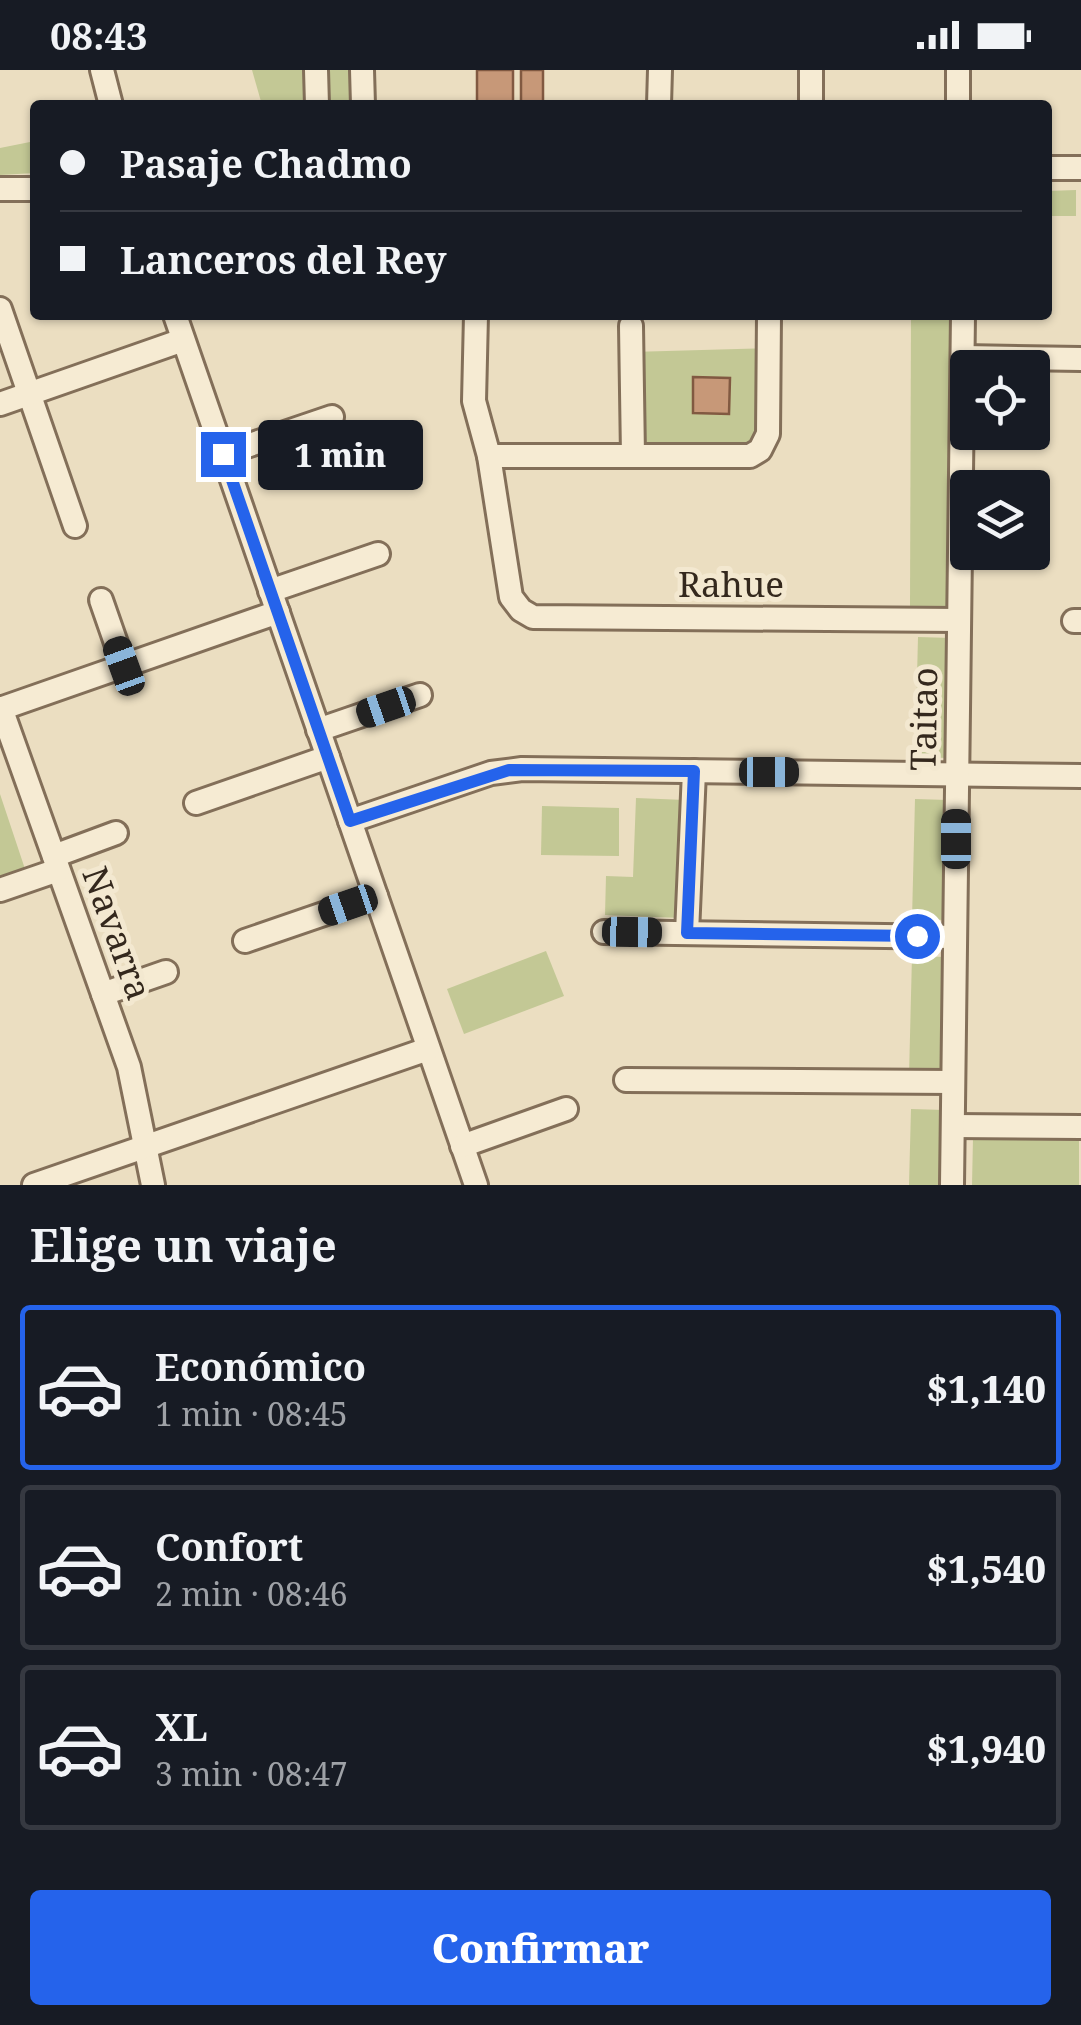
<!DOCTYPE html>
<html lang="es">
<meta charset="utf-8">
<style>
body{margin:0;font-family:"Noto Serif",serif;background:#20242c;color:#f1f3f6;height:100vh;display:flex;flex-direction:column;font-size:38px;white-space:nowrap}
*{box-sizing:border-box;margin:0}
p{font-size:32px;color:#9ea1a6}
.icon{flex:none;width:55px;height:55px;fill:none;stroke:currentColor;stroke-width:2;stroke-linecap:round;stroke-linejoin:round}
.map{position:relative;height:1115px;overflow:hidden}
.panel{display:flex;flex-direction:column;background:#171b24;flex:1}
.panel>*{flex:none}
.banner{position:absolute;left:30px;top:30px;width:1022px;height:220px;border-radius:10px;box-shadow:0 2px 8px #0004;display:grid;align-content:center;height:220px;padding:0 30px;background:#171b24}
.buttons{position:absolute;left:950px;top:280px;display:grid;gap:20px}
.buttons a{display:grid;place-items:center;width:100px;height:100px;border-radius:10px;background:#171b24;box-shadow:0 2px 8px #0004;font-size:50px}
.end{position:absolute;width:45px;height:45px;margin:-22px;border:12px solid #2563eb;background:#fff;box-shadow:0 0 0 5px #fff}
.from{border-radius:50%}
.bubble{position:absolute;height:70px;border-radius:10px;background:#171b24;box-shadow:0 2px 8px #0004;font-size:32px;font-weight:800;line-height:70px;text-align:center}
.car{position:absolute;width:30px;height:60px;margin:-30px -15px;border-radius:12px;box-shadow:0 0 8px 2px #0007;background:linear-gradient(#222 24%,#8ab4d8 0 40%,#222 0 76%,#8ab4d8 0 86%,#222 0)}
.banner b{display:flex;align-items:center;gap:35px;height:95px;font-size:38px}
.banner b+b{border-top:2px solid #363941}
.banner i{width:25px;height:25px;background:#f1f3f6}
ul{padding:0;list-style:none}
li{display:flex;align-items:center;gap:30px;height:165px;margin:0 20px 15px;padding:0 10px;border:5px solid #363941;border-radius:10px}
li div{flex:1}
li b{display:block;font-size:38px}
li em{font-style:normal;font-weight:800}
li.on{border-color:#2563eb}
li>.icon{width:90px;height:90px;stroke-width:1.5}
h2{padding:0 30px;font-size:45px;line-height:120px}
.button{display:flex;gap:20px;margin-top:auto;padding:20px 30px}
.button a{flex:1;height:115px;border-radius:10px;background:#2563eb;color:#fff;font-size:40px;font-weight:800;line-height:115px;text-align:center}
.status{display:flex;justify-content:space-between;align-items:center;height:70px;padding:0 50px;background:#171b24;direction:ltr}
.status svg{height:28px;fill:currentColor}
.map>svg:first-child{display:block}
</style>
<div class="status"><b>08:43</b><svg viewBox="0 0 49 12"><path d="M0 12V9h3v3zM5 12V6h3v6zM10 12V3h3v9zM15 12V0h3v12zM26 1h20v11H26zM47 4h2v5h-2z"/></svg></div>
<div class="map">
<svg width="1081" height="1115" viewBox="0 0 1081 1115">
<rect width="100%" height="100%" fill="#ebdec1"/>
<g fill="#c3c895">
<polygon points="252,0 303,0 304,35 262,35"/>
<polygon points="328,0 349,0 351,35 330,35"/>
<polygon points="35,71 35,103 0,105 0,78"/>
<polygon points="1076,120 1076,146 1048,146 1048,121"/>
<polygon points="911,245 951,245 950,537 910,536"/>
<polygon points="769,278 760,380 633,386 631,282"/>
<polygon points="918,567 951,568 948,688 915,687"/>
<polygon points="0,724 26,802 0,811"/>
<polygon points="636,728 685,730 681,848 605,845 606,806 633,807"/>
<polygon points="915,729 948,730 945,850 912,849"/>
<polygon points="542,736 619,738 619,786 541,785"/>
<polygon points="546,881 564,926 464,964 447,919"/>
<polygon points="912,886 945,887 942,1007 909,1006"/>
<polygon points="911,1039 944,1040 942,1115 909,1115"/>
<polygon points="973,1068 1079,1069 1079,1115 972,1115"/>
</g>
<g fill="#c79878" stroke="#815941" stroke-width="2.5">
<rect x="477" y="0" width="36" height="35"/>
<rect x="521" y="0" width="22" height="35"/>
<polygon points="693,307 730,308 729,344 693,343"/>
</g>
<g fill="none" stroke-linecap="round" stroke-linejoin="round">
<defs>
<g id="minor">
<polyline points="102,0 111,35"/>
<polyline points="316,0 317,35"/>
<polyline points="362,0 363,35"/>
<polyline points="659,35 660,0"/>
<polyline points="811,35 811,0"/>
<polyline points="958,35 958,0"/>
<polyline points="1048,98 1081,98"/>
<polyline points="0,119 35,119"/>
<polyline points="0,239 75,456"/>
<polyline points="175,245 476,1115"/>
<polyline points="476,245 474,331 489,386 511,527 521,540 533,547 959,550"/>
<polyline points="631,256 633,386"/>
<polyline points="963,287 1081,289"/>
<polyline points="0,334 183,270"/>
<polyline points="223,384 332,347"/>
<polyline points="489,386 750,386 760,380 768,364 769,245"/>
<polyline points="270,521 378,484"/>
<polyline points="101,530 124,596"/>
<polyline points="1074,551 1081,551"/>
<polyline points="1,638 129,997 153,1115"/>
<polyline points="0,639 278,542"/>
<polyline points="318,660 420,625"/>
<polyline points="196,733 328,687"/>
<polyline points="350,751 491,703 522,699 1081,706"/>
<polyline points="54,786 116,763"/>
<polyline points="0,820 58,800"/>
<polyline points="604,862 955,867"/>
<polyline points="687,863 694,701"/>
<polyline points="245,871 376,826"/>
<polyline points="103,924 166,902"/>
<polyline points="626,1010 953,1012"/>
<polyline points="953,1056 1081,1057"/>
<polyline points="462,1076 566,1039"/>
<polyline points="34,1115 428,979"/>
<polyline points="952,1115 963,245"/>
</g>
</defs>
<use href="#minor" stroke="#836f59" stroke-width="28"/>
<use href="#minor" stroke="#f6ebd3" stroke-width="22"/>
</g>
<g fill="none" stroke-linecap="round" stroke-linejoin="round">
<polyline stroke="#2563eb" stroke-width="12" points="223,384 350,751 509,700 694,701 687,863 917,866"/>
</g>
<g text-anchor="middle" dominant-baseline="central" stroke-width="10" stroke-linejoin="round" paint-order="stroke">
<g font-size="35" fill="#34281d" stroke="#f3e8d0">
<text x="731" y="513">Rahue</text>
<text transform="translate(923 649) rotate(-89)">Taitao</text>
<text transform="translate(118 863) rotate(70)">Navarra</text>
</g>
</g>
</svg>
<div class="buttons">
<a><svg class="icon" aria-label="locate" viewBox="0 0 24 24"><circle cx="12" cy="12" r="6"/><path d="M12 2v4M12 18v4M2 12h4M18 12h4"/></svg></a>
<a><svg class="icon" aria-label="layers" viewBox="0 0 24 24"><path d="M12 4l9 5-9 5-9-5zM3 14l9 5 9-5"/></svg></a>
</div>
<i class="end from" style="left:917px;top:866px"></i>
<i class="end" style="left:223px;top:384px"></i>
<div class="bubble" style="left:258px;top:350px;width:165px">1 min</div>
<i class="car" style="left:124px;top:596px;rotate:340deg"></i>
<i class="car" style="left:386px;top:637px;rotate:251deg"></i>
<i class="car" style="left:769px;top:702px;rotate:90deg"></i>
<i class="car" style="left:956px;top:769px;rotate:0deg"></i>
<i class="car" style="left:348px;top:835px;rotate:251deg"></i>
<i class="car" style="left:632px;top:862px;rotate:91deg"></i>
<div class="banner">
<b><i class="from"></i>Pasaje Chadmo</b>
<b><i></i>Lanceros del Rey</b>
</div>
</div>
<section class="panel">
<h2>Elige un viaje</h2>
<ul>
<li class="on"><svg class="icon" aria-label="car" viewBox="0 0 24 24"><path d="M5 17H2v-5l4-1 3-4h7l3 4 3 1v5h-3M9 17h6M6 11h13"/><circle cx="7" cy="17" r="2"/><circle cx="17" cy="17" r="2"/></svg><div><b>Económico</b><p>1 min · 08:45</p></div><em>$1,140</em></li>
<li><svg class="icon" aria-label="car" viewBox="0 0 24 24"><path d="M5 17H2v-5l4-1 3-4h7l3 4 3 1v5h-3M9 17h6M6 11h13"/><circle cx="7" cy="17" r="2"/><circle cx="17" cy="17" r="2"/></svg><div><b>Confort</b><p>2 min · 08:46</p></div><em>$1,540</em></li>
<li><svg class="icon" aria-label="car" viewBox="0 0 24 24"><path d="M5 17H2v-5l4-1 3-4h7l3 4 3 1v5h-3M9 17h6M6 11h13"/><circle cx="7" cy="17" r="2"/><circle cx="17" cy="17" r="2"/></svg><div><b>XL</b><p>3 min · 08:47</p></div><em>$1,940</em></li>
</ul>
<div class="button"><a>Confirmar</a></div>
</section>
